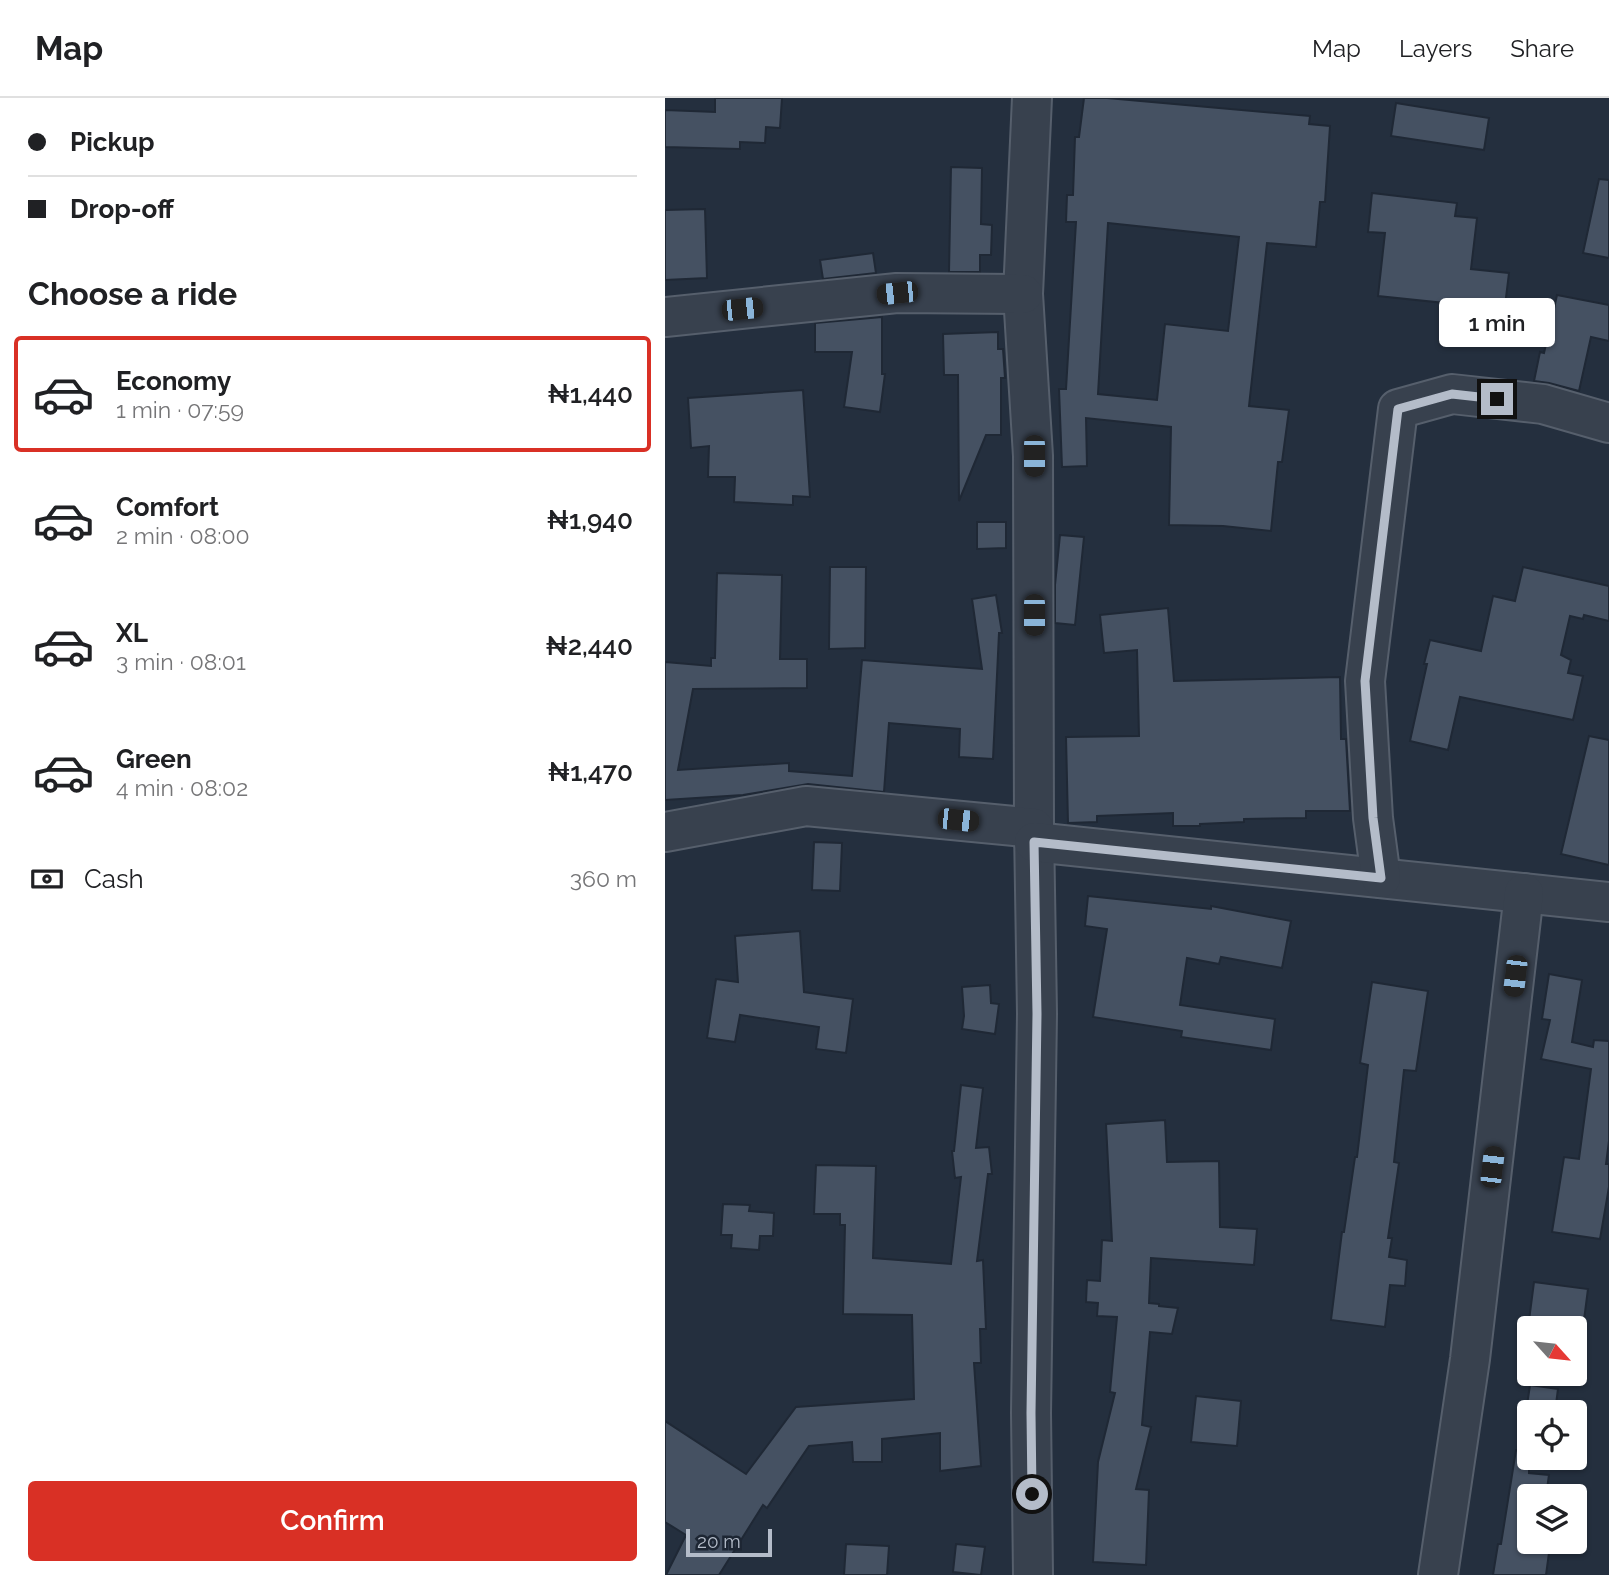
<!DOCTYPE html>
<meta charset="utf-8">
<style>
body{margin:0;font-family:Raleway,sans-serif;background:#f2f2f2;color:#202124;height:100vh;display:flex;flex-direction:column;font-size:26px;white-space:nowrap}
*{box-sizing:border-box;margin:0}
p{font-size:23px;color:#757577}
.icon{flex:none;width:38px;height:38px;fill:none;stroke:currentColor;stroke-width:2;stroke-linecap:round;stroke-linejoin:round}
.map{position:relative;flex:1;overflow:hidden}
.sheet{display:flex;flex-direction:column;background:#fff;width:665px}
.sheet>*{flex:none}
.hud{display:grid;align-content:center;height:154px;padding:0 28px;background:#fff}
.needle{width:46px;rotate:117deg}
.controls{position:absolute;left:852px;top:1218px;display:grid;gap:14px}
.controls a{display:grid;place-items:center;width:70px;height:70px;border-radius:7px;background:#fff;box-shadow:0 2px 5px #0004;font-size:35px}
.scale{position:absolute;left:21px;bottom:18px;width:86px;box-sizing:border-box;padding-left:7px;border:4px solid #b4bcc9;border-top:0;font-size:19px;line-height:24px;white-space:nowrap;color:#b4bcc9;-webkit-text-stroke:5px #1d2633;paint-order:stroke}
.end{position:absolute;width:32px;height:32px;margin:-16px;border:9px solid #b4bcc9;background:#111;box-shadow:0 0 0 4px #111}
.from{border-radius:50%}
.bubble{position:absolute;height:49px;border-radius:7px;background:#fff;box-shadow:0 2px 5px #0004;font-size:23px;font-weight:600;line-height:49px;text-align:center}
.car{position:absolute;width:21px;height:42px;margin:-21px -10px;border-radius:9px;box-shadow:0 0 5px 2px #0007;background:linear-gradient(#222 24%,#8ab4d8 0 40%,#222 0 76%,#8ab4d8 0 86%,#222 0)}
.hud b{display:flex;align-items:center;gap:24px;height:66px;font-size:26px}
.hud b+b{border-top:2px solid #e0e0e0}
.hud i{width:18px;height:18px;background:#202124}
ul{padding:0;list-style:none}
li{display:flex;align-items:center;gap:21px;height:116px;margin:0 14px 10px;padding:0 14px;border:4px solid transparent;border-radius:7px}
li div{flex:1}
li b{display:block;font-size:26px}
li em{font-style:normal;font-weight:600}
li.active{border-color:#d93025}
li>.icon{width:63px;height:63px;stroke-width:1.5}
h2{padding:0 28px;font-size:32px;line-height:84px}
.pay{display:flex;align-items:center;gap:18px;height:77px;padding:0 28px;font-size:26px}
.pay p{margin-inline-start:auto}
.action{display:flex;gap:14px;margin-top:auto;padding:14px 28px}
.action a{flex:1;height:80px;border-radius:7px;background:#d93025;color:#fff;font-size:28px;font-weight:600;line-height:80px;text-align:center}
header{display:flex;align-items:center;gap:42px;box-sizing:border-box;height:98px;padding:0 35px;background:#fff;border-bottom:2px solid #e0e0e0}
header strong{font-size:33px}
nav{display:flex;gap:38px;margin-inline-start:auto;font-size:24px}
main{display:flex;flex:1;min-height:0}
.map>svg:first-child{display:block}
</style>
<header>
<strong>Map</strong>
<nav><a>Map</a><a>Layers</a><a>Share</a></nav>
</header>
<main>
<section class="sheet">
<div class="hud">
<b><i class="from"></i>Pickup</b>
<b><i></i>Drop-off</b>
</div>
<h2>Choose a ride</h2>
<ul>
<li class="active"><svg class="icon" aria-label="car" viewBox="0 0 24 24"><path d="M5 17H2v-5l4-1 3-4h7l3 4 3 1v5h-3M9 17h6M6 11h13"/><circle cx="7" cy="17" r="2"/><circle cx="17" cy="17" r="2"/></svg><div><b>Economy</b><p>1 min · 07:59</p></div><em>₦1,440</em></li>
<li><svg class="icon" aria-label="car" viewBox="0 0 24 24"><path d="M5 17H2v-5l4-1 3-4h7l3 4 3 1v5h-3M9 17h6M6 11h13"/><circle cx="7" cy="17" r="2"/><circle cx="17" cy="17" r="2"/></svg><div><b>Comfort</b><p>2 min · 08:00</p></div><em>₦1,940</em></li>
<li><svg class="icon" aria-label="car" viewBox="0 0 24 24"><path d="M5 17H2v-5l4-1 3-4h7l3 4 3 1v5h-3M9 17h6M6 11h13"/><circle cx="7" cy="17" r="2"/><circle cx="17" cy="17" r="2"/></svg><div><b>XL</b><p>3 min · 08:01</p></div><em>₦2,440</em></li>
<li><svg class="icon" aria-label="car" viewBox="0 0 24 24"><path d="M5 17H2v-5l4-1 3-4h7l3 4 3 1v5h-3M9 17h6M6 11h13"/><circle cx="7" cy="17" r="2"/><circle cx="17" cy="17" r="2"/></svg><div><b>Green</b><p>4 min · 08:02</p></div><em>₦1,470</em></li>
</ul>
<div class="pay"><svg class="icon" aria-label="cash" viewBox="0 0 24 24"><path d="M3 7h18v10H3z"/><circle cx="12" cy="12" r="2"/></svg>Cash<p>360 m</p></div>
<div class="action"><a>Confirm</a></div>
</section>
<div class="map">
<svg width="944" height="1477" viewBox="0 0 944 1477">
<rect width="100%" height="100%" fill="#242f3e"/>
<g fill="#455162" stroke="#1f2835" stroke-width="2" fill-rule="evenodd">
<polygon points="50,0 117,0 115,30 101,29 100,45 75,44 75,51 0,49 0,12 50,14"/>
<path d="M 419,0 L 442,0 L 645,18 L 644,26 L 665,28 L 660,104 L 655,104 L 651,149 L 602,145 L 584,308 L 624,312 L 617,364 L 613,364 L 606,433 L 558,428 L 504,427 L 506,329 L 421,320 L 422,368 L 397,369 L 394,291 L 401,291 L 411,124 L 401,124 L 402,97 L 408,97 L 410,39 L 414,39 ZM 443,125 L 574,139 L 563,233 L 500,226 L 492,302 L 433,296 Z"/>
<polygon points="731,5 824,20 819,52 726,38"/>
<polygon points="286,69 317,70 316,126 327,127 326,157 315,157 315,174 284,174"/>
<polygon points="934,81 944,82 944,160 918,155"/>
<polygon points="707,95 792,105 790,118 812,120 806,171 844,175 837,232 805,228 808,208 713,198 720,135 703,134"/>
<polygon points="40,111 42,180 0,182 0,112"/>
<polygon points="208,155 211,175 158,181 155,162"/>
<polygon points="892,197 944,207 944,243 926,239 914,293 884,285 869,283 875,254 879,255"/>
<polygon points="217,219 217,276 220,276 215,314 179,309 187,254 150,254 150,225"/>
<polygon points="333,234 333,251 338,251 340,280 336,280 336,337 321,337 294,403 293,277 279,277 278,236"/>
<polygon points="138,292 145,399 128,398 128,407 69,404 70,379 43,379 44,348 26,350 23,300"/>
<polygon points="312,424 341,424 341,450 312,451"/>
<polygon points="395,437 419,439 410,527 390,525 390,487"/>
<polygon points="165,469 201,469 200,550 164,551"/>
<polygon points="858,469 944,488 944,523 919,517 918,521 905,518 896,557 906,562 903,575 918,578 908,622 795,599 783,652 745,643 762,566 759,566 765,542 816,553 828,498 850,503"/>
<polygon points="52,475 117,477 115,561 142,561 142,590 28,591 13,672 124,665 124,673 187,678 197,562 317,571 307,501 331,497 337,535 334,535 328,661 294,659 295,631 224,625 219,694 143,686 78,697 0,702 0,564 46,568 46,560 50,560"/>
<polygon points="503,510 509,583 675,579 676,641 681,641 685,713 641,713 641,720 579,721 579,724 535,726 535,728 508,728 508,715 432,718 432,724 403,725 401,639 474,638 472,552 439,555 435,517"/>
<polygon points="924,638 944,642 944,767 896,756"/>
<polygon points="149,744 177,745 175,793 147,792"/>
<polygon points="423,798 546,811 546,808 626,823 617,870 556,859 554,866 522,860 515,907 610,921 606,952 516,939 517,933 428,919 442,831 420,828"/>
<polygon points="135,833 139,894 188,901 181,955 151,951 154,929 75,917 70,944 42,940 51,881 73,884 70,838"/>
<polygon points="884,876 917,882 907,944 928,949 929,942 944,943 944,1043 941,1066 944,1066 944,1089 935,1141 887,1134 899,1059 914,1061 926,971 876,961 885,922 877,921"/>
<polygon points="707,884 763,893 751,973 739,972 729,1064 734,1065 723,1140 727,1140 724,1159 742,1162 740,1188 725,1187 720,1229 666,1222 677,1134 679,1134 690,1059 692,1059 703,967 695,965"/>
<polygon points="325,887 326,905 334,906 330,936 297,931 299,918 297,889"/>
<polygon points="296,987 318,990 311,1050 324,1049 327,1076 323,1076 312,1163 318,1162 321,1231 315,1231 316,1265 309,1265 316,1368 275,1373 275,1335 217,1341 217,1364 188,1364 187,1344 144,1348 102,1410 98,1407 54,1477 1,1477 21,1437 0,1424 0,1323 81,1376 131,1309 249,1301 247,1217 178,1216 180,1127 175,1127 175,1116 149,1116 151,1067 211,1068 208,1160 286,1166 296,1079 290,1080 287,1053 289,1053"/>
<polygon points="500,1022 502,1064 554,1063 555,1129 592,1131 589,1167 486,1160 484,1205 494,1206 494,1208 513,1210 507,1236 485,1234 477,1327 486,1329 471,1391 484,1392 481,1467 428,1464 433,1364 450,1295 445,1294 452,1219 432,1218 433,1205 421,1204 422,1182 435,1183 437,1142 447,1143 441,1026"/>
<polygon points="58,1106 85,1107 84,1113 109,1115 108,1138 95,1138 94,1152 66,1150 67,1137 56,1137"/>
<polygon points="869,1184 923,1191 918,1230 863,1230"/>
<polygon points="865,1287 893,1291 890,1314 861,1314"/>
<polygon points="531,1298 576,1303 572,1348 526,1344"/>
<polygon points="851,1352 864,1353 864,1375 884,1377 881,1398 864,1398 864,1451 884,1455 881,1477 828,1477 833,1446 836,1446"/>
<polygon points="181,1446 224,1448 222,1477 179,1477"/>
<polygon points="291,1446 320,1449 316,1477 288,1474"/>
</g>
<g fill="none" stroke-linecap="round" stroke-linejoin="round">
<defs>
<g id="minor">
<polyline points="367,0 358,196 368,358 369,730 372,916 366,1315 368,1477"/>
<polyline points="0,219 232,195 358,196"/>
<polyline points="0,734 141,708 369,730"/>
<polyline points="369,744 944,804"/>
<polyline points="716,780 708,720 700,583 733,311 787,296 878,306 944,325"/>
<polyline points="773,1477 805,1261 859,795"/>
</g>
</defs>
<use href="#minor" stroke="#565f6c" stroke-width="42"/>
<use href="#minor" stroke="#38414e" stroke-width="38"/>
</g>
<g fill="none" stroke-linecap="round" stroke-linejoin="round">
<polyline stroke="#b4bcc9" stroke-width="9" points="367,1396 366,1315 372,916 369,744 716,780 708,720 700,583 733,311 787,296 832,301"/>
</g>
</svg>
<div class="controls">
<a><svg class="needle" viewBox="-14 -14 28 28"><path d="M0-13l5 13h-10z" fill="#e53935"/><path d="M0 13l5-13h-10z" fill="#757577"/></svg></a>
<a><svg class="icon" aria-label="locate" viewBox="0 0 24 24"><circle cx="12" cy="12" r="6"/><path d="M12 2v4M12 18v4M2 12h4M18 12h4"/></svg></a>
<a><svg class="icon" aria-label="layers" viewBox="0 0 24 24"><path d="M12 4l9 5-9 5-9-5zM3 14l9 5 9-5"/></svg></a>
</div>
<div class="scale">20 m</div>
<i class="end from" style="left:367px;top:1396px"></i>
<i class="end" style="left:832px;top:301px"></i>
<div class="bubble" style="left:774px;top:200px;width:116px">1 min</div>
<i class="car" style="left:232px;top:195px;rotate:264deg"></i>
<i class="car" style="left:77px;top:211px;rotate:84deg"></i>
<i class="car" style="left:369px;top:358px;rotate:180deg"></i>
<i class="car" style="left:369px;top:517px;rotate:180deg"></i>
<i class="car" style="left:293px;top:722px;rotate:96deg"></i>
<i class="car" style="left:850px;top:878px;rotate:187deg"></i>
<i class="car" style="left:827px;top:1069px;rotate:7deg"></i>
</div>
</main>
